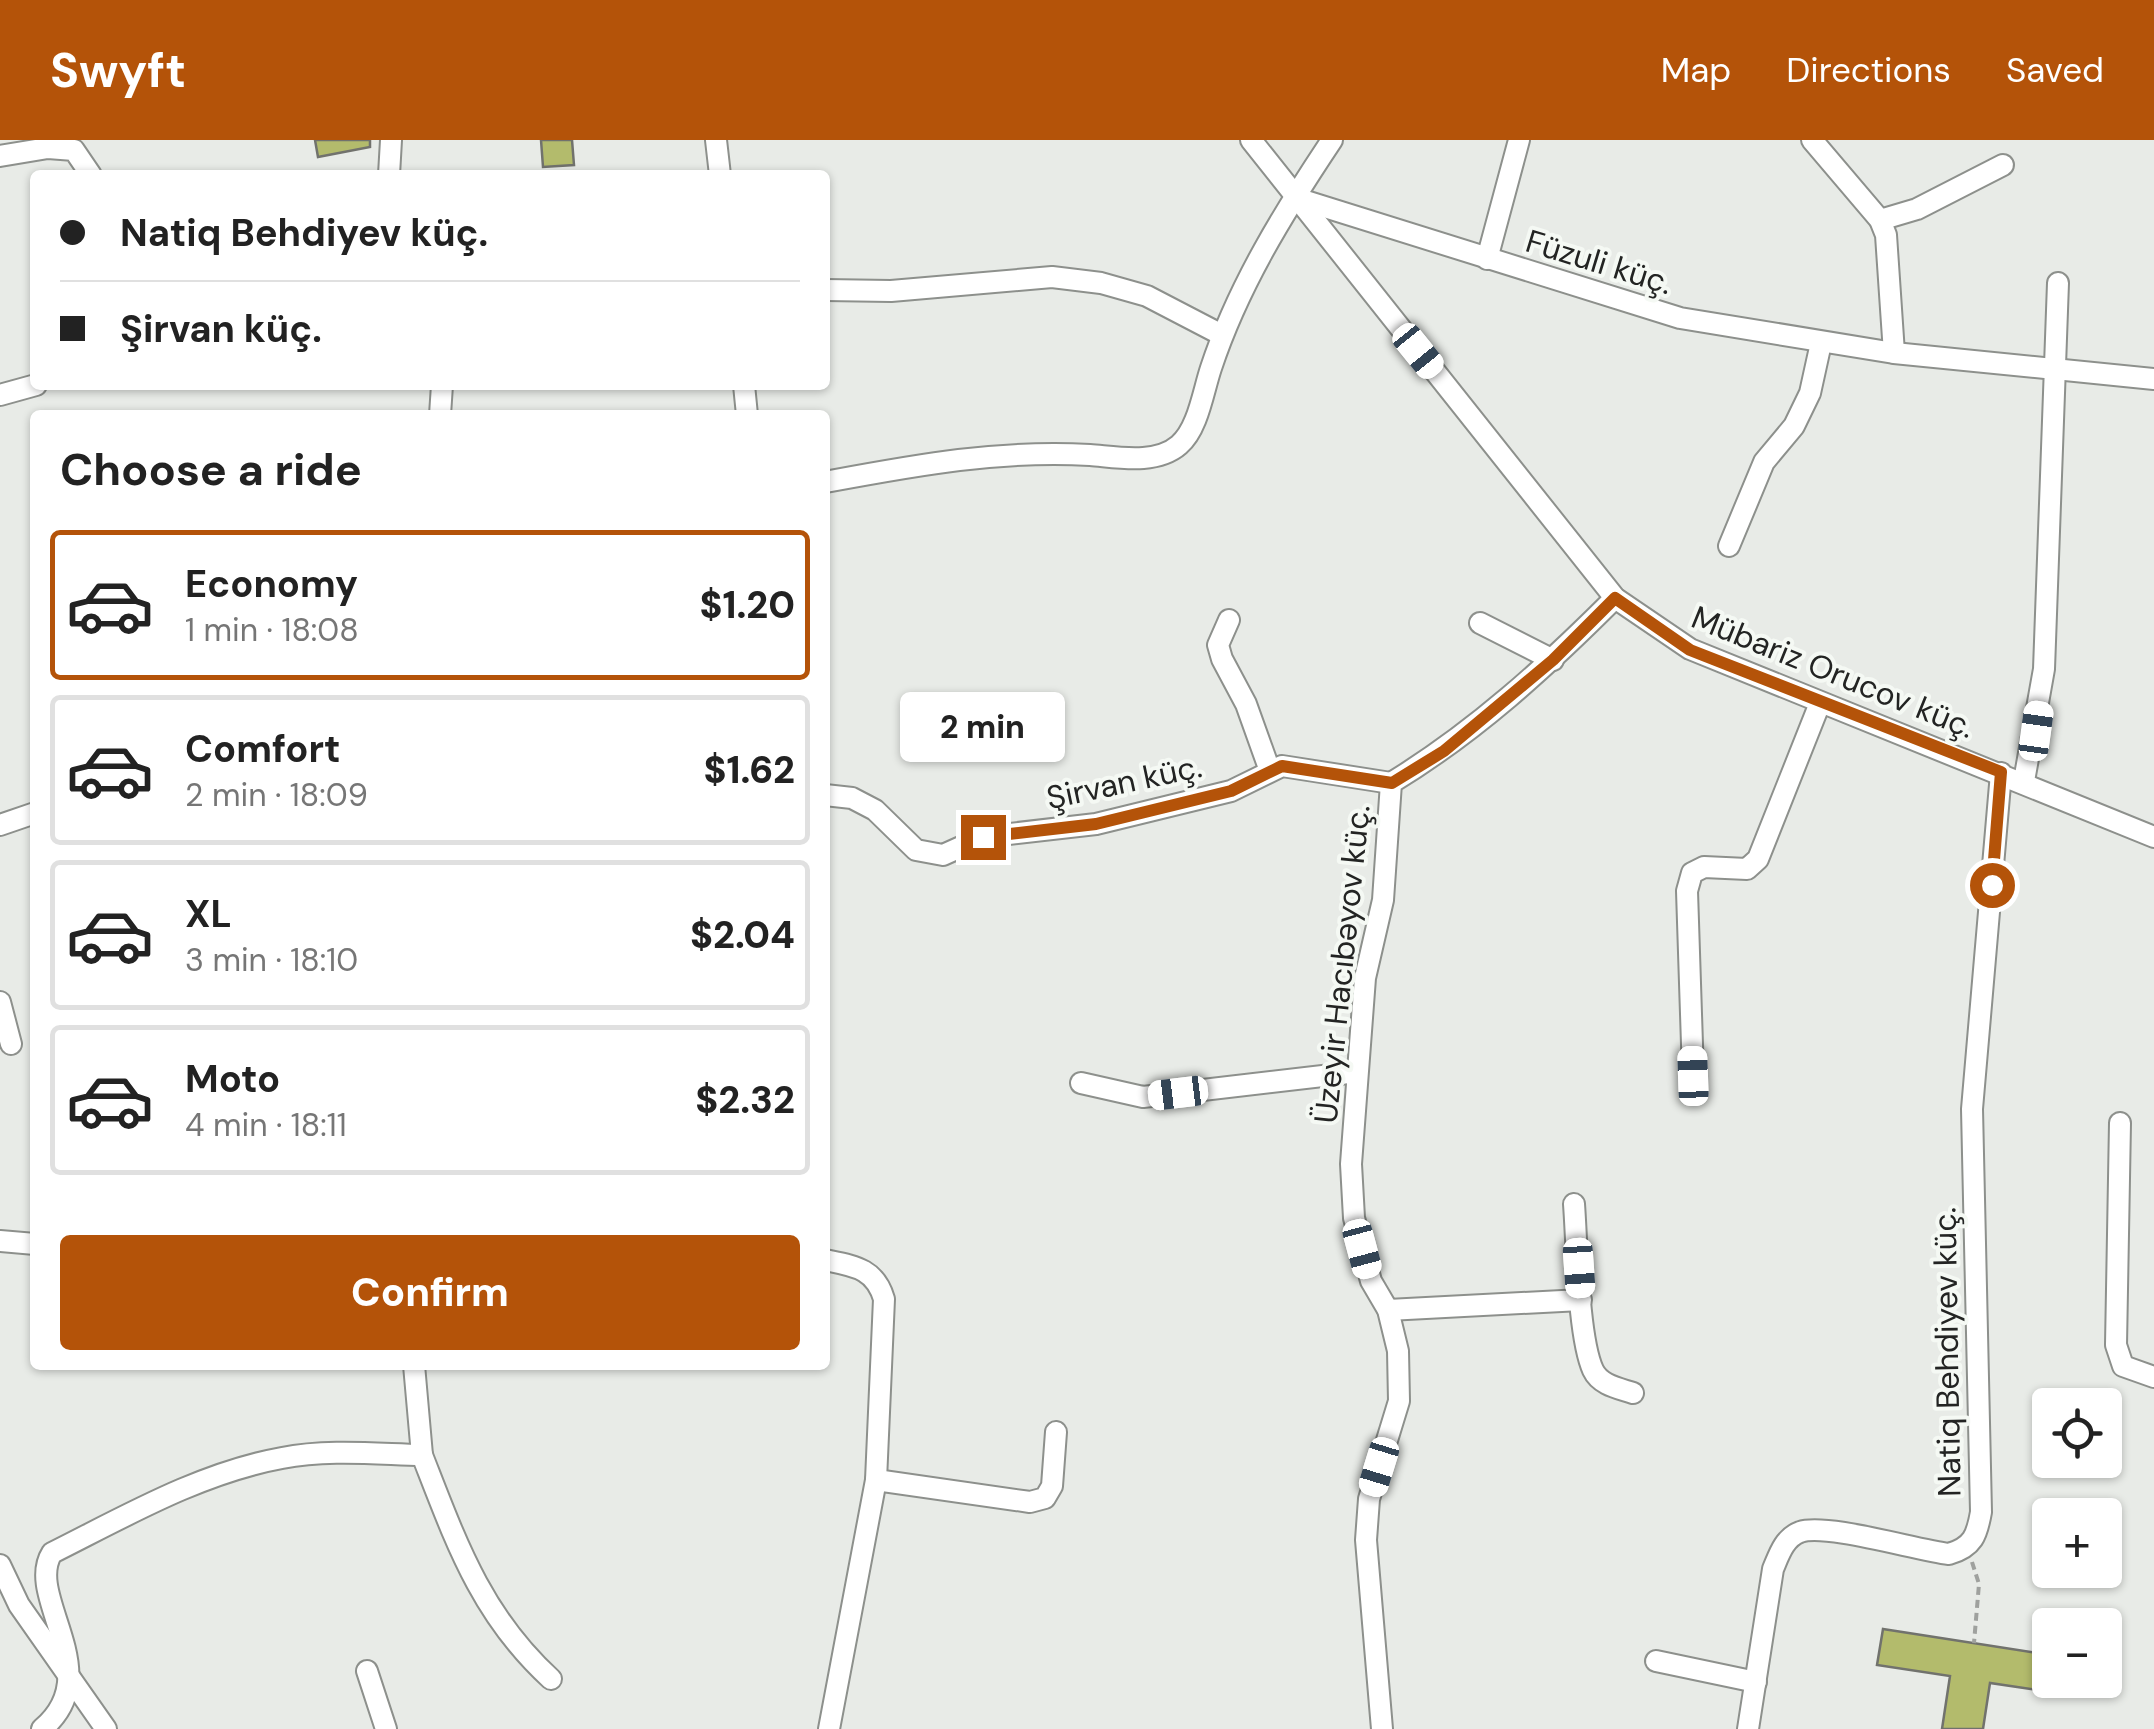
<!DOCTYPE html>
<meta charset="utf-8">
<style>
body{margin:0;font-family:"DM Sans",sans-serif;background:#f2f2f2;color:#222;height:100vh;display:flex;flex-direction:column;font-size:38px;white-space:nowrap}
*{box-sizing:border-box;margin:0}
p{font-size:32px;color:#767676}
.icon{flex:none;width:55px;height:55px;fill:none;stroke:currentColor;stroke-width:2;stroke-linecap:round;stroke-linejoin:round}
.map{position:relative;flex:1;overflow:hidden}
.drawer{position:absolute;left:30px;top:270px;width:800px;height:960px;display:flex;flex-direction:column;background:#fff;border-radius:10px;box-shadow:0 2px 8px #0004}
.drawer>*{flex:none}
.guide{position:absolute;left:30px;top:30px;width:800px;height:220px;border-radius:10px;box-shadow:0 2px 8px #0004;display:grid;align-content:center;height:220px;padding:0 30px;background:#fff}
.fabs{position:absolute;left:2032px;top:1248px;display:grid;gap:20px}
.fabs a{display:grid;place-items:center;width:90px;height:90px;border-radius:10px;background:#fff;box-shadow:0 2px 8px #0004;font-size:50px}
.end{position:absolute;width:45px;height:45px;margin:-22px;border:12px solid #b45309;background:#fff;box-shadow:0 0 0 5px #fff}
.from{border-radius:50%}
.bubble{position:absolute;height:70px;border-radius:10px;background:#fff;box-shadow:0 2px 8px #0004;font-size:32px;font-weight:800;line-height:70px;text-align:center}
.car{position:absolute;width:30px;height:60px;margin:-30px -15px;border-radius:12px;box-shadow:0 0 8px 2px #0007;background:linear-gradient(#fff 24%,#345 0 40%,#fff 0 76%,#345 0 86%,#fff 0)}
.guide b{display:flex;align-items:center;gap:35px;height:95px;font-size:38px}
.guide b+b{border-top:2px solid #e0e0e0}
.guide i{width:25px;height:25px;background:#222}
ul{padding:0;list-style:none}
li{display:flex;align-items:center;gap:30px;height:150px;margin:0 20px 15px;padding:0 10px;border:5px solid #e0e0e0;border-radius:10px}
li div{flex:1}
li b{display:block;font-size:38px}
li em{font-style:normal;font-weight:800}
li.current{border-color:#b45309}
li>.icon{width:90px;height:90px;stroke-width:1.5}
h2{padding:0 30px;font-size:45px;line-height:120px}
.primary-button{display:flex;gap:20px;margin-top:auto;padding:20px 30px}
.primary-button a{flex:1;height:115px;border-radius:10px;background:#b45309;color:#fff;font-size:40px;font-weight:800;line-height:115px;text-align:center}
header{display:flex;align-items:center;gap:60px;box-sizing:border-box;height:140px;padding:0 50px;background:#b45309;color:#fff}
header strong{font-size:48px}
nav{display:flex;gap:55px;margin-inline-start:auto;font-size:35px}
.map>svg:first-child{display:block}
</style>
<header>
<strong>Swyft</strong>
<nav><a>Map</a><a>Directions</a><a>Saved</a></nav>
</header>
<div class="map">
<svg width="2154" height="1589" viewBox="0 0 2154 1589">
<rect width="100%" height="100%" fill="#e8ebe7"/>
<g fill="#b3bb6c" stroke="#71726d" stroke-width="2.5">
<polygon points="315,0 370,0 370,7 318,17"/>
<polygon points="541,0 572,0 574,25 543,27"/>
<polygon points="1883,1489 2050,1515 2050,1552 1990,1543 1983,1589 1942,1589 1950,1536 1877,1525"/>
</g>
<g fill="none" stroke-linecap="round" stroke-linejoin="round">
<defs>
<g id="minor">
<polyline points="716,0 720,35"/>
<polyline points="1251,0 1615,458 1690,509 2154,697"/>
<polyline points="1812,0 1880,80 1886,95 1894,213"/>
<polyline points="0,16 48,8 74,10 91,35"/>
<polyline points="389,35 391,0"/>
<polyline points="1296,58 1680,178 1894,213 2154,239"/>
<polyline points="1880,80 1917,69 2003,25"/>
<polyline points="1487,119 1519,0"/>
<polyline points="825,150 891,151 1052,137 1101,143 1147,156 1222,195"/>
<polyline points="744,245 747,275"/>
<polyline points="0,255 36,245"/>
<polyline points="440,275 442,245"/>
<path d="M 825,342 C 917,325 996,310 1090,315 C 1117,317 1156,325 1179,305 C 1198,289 1203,252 1211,228 C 1238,146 1284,72 1332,0"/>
<polyline points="1729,406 1764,322 1794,286 1810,253 1821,203"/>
<polyline points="1229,480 1218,505 1222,519 1246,564 1270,631"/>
<polyline points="1480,483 1553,520"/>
<polyline points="2024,641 2044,529 2058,143"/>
<polyline points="825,655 852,658 875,670 916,710 943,715 983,697 1096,684 1231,651 1282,626 1391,643"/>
<polyline points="0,685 35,673"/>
<polyline points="0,862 11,904"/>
<polyline points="1693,935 1687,751 1692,733 1704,727 1747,729 1758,719 1820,563"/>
<polyline points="1081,943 1143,957 1357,932"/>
<polyline points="2120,983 2116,1205 2123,1226 2154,1237"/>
<path d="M 1574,1064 C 1577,1103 1578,1197 1593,1230 C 1600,1245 1618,1248 1633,1253"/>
<polyline points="0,1101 35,1104"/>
<path d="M 825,1120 C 854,1126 875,1128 884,1159 L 876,1340 L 829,1589"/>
<polyline points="1388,1170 1581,1160"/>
<polyline points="414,1225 422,1315"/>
<polyline points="876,1340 1030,1362 1045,1358 1052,1346 1056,1292"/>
<polyline points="0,1425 19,1465 106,1589"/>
<polyline points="1656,1521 1756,1542"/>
<polyline points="367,1531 386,1589"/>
<path d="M 42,1589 C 109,1533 24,1457 52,1413 C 126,1376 200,1333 282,1318 C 328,1309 376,1314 422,1315 C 456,1402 481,1475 551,1539"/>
<path d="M 1382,1589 L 1366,1400 L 1369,1359 L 1399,1261 L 1398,1211 L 1388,1170 L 1371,1141 L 1354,1078 L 1351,1024 L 1365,838 L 1383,760 L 1391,643 C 1475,592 1546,527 1615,458"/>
<path d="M 1748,1589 L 1773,1429 C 1779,1415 1784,1398 1800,1392 C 1826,1383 1916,1410 1949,1414 C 1973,1407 1977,1395 1981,1372 L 1972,969 L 2001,633"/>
</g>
</defs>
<use href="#minor" stroke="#8d908c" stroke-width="24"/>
<polyline stroke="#9fa19e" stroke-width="4" stroke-dasharray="8 5" stroke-linecap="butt" points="1972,1422 1979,1444 1974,1503"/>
<use href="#minor" stroke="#fff" stroke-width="20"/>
</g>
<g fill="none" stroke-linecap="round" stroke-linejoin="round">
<polyline stroke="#b45309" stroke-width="12" points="983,697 1096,684 1231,651 1282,626 1392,643 1444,611 1553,520 1615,458 1690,510 2001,632 1992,745"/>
</g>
<g text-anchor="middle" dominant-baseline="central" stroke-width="8" stroke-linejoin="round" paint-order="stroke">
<g font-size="32" fill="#232423" stroke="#f5f9f4">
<text transform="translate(1599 122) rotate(17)">Füzuli küç.</text>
<text transform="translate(1833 532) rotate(22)">Mübariz Orucov küç.</text>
<text transform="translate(1124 642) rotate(-12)">Şirvan küç.</text>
<text transform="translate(1342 824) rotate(-84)">Üzeyir Hacıbəyov küç.</text>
<text transform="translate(1947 1212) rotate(-91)">Natiq Behdiyev küç.</text>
</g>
</g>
</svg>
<div class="fabs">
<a><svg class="icon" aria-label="locate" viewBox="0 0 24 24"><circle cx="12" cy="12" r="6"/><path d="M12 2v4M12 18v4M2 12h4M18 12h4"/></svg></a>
<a>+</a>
<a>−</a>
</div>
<i class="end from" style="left:1992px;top:745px"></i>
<i class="end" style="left:983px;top:697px"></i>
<div class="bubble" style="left:900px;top:552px;width:165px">2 min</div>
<i class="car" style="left:1418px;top:211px;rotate:141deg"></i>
<i class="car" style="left:2036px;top:591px;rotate:8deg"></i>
<i class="car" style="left:1693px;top:936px;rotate:358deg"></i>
<i class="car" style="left:1178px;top:953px;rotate:263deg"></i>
<i class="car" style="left:1362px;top:1109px;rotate:165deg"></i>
<i class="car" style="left:1579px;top:1128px;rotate:176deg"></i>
<i class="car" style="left:1379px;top:1327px;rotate:197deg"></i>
<div class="guide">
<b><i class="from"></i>Natiq Behdiyev küç.</b>
<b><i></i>Şirvan küç.</b>
</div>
<section class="drawer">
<h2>Choose a ride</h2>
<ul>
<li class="current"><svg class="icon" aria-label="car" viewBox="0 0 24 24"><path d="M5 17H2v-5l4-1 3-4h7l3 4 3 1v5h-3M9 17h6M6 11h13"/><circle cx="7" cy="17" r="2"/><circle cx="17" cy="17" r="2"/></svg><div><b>Economy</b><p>1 min · 18:08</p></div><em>$1.20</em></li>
<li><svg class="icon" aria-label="car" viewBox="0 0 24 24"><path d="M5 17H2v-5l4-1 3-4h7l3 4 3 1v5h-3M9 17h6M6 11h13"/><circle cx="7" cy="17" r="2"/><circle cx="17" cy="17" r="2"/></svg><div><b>Comfort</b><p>2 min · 18:09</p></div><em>$1.62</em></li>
<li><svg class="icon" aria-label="car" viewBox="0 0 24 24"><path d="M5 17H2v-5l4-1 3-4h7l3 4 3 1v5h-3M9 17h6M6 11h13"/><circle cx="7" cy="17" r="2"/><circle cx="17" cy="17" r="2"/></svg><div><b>XL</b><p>3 min · 18:10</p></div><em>$2.04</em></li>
<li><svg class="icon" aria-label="car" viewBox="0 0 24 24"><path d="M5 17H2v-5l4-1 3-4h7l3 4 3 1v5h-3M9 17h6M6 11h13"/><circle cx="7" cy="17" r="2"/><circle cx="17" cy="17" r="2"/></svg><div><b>Moto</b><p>4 min · 18:11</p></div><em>$2.32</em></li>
</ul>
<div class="primary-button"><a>Confirm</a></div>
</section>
</div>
